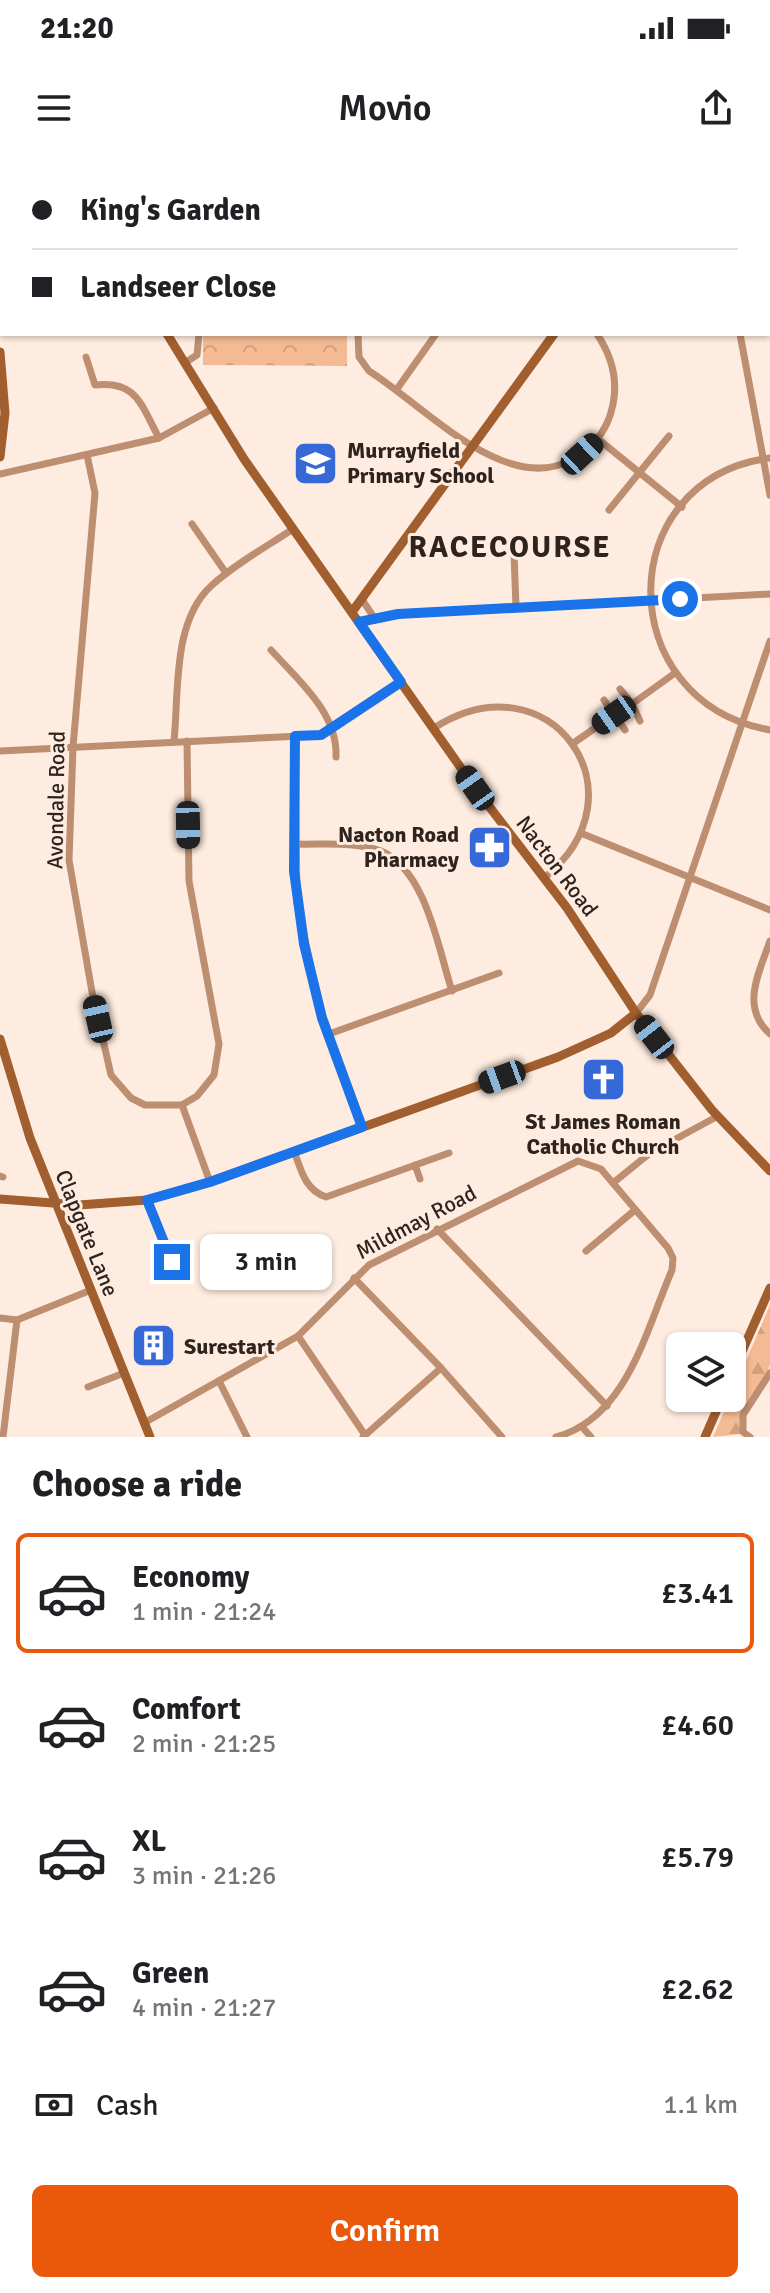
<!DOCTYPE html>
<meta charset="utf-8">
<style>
body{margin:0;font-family:Signika,sans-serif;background:#f2f2f2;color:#202124;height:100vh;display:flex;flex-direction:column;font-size:30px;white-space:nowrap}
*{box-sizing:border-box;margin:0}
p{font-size:26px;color:#757577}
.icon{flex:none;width:44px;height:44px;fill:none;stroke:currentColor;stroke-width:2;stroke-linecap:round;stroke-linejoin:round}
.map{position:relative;height:1277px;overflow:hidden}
.details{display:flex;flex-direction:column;background:#fff;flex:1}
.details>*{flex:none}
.hud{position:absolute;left:0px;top:0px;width:770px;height:176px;box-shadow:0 2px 6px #0004;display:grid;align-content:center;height:176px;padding:0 32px;background:#fff}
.fabs{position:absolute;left:666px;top:1172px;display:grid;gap:16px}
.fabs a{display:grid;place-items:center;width:80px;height:80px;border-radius:12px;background:#fff;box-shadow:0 2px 6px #0004;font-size:40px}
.end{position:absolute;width:36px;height:36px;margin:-18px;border:10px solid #1a73e8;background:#fff;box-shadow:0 0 0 4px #fff}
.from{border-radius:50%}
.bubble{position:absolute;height:56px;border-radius:12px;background:#fff;box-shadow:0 2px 6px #0004;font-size:26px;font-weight:600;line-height:56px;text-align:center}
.car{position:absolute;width:24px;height:48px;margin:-24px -12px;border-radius:10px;box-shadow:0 0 6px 2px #0007;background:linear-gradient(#222 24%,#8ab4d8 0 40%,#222 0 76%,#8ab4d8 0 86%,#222 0)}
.hud b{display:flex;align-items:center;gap:28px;height:76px;font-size:30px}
.hud b+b{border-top:2px solid #e0e0e0}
.hud i{width:20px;height:20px;background:#202124}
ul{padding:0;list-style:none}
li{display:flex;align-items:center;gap:24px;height:120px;margin:0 16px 12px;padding:0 16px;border:4px solid transparent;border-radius:12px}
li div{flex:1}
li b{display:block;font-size:30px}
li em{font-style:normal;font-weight:600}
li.active{border-color:#ea580c}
li>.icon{width:72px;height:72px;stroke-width:1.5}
h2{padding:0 32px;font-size:36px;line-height:96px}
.pay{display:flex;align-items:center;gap:20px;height:88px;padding:0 32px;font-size:30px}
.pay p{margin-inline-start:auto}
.button{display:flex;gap:16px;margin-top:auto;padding:16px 32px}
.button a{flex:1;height:92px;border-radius:12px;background:#ea580c;color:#fff;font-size:32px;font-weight:600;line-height:92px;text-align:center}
.status{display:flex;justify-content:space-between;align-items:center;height:56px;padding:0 40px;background:#fff;direction:ltr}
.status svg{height:22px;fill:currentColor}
header{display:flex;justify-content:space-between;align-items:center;height:104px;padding:0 32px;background:#fff;font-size:36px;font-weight:600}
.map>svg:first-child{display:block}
</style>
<div class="status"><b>21:20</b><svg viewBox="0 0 49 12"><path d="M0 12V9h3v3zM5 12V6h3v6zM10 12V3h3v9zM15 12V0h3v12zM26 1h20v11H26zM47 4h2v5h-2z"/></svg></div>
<header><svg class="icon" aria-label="menu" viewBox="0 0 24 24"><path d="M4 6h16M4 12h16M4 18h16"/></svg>Movio<svg class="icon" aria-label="share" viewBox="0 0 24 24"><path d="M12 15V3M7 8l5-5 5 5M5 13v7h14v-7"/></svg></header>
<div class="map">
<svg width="770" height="1277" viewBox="0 0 770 1277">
<defs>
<pattern id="forest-firs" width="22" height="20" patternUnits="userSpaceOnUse" patternTransform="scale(2)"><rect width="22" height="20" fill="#f4ba94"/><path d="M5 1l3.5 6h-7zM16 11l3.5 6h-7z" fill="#d2a07f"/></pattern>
<pattern id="park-crowns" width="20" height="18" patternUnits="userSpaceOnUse" patternTransform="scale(2)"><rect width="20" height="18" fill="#f4ba94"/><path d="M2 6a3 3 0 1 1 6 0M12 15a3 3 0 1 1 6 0" fill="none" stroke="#d2a07f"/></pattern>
</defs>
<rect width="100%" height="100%" fill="#feece0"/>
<path fill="url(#forest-firs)" d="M 770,1145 C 770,1162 770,1187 770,1204 C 763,1232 741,1232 740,1274 L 713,1277 Z"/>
<polygon fill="url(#park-crowns)" points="203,174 347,174 347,206 203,205"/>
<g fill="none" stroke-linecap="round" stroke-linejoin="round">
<g stroke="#bd8e70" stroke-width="7">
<polyline points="199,0 199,2"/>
<polyline points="358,0 358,2"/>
<polyline points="519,0 522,2"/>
<polyline points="708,0 709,2"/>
<polyline points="486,2 487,0"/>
<polyline points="768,81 770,81"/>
<path d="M 358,174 L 359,197 L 369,211 C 422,244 505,336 571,300 C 588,291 600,279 608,261 C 620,231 615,201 597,174"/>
<polyline points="740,174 770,335"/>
<path d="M 86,197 L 95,225 C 137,220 141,245 159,278"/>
<polyline points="186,202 197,195 199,174"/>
<polyline points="397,229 436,174"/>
<polyline points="598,279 682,347"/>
<polyline points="87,295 95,333 73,587 69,700 92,832 111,915 131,938 145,945 182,945 210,1022"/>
<path d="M 770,298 C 611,319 611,542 770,570"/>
<polyline points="0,314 159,278 214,248"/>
<polyline points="609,350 669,276"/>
<polyline points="192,364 226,413"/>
<polyline points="514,394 516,447"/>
<polyline points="363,441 373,456"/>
<polyline points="359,462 398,454 770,434"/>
<path d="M 271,490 C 299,521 338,553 336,597"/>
<polyline points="620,529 632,544"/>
<polyline points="604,540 625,570"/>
<polyline points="640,561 632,544 675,513"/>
<path d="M 434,568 C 550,494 649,634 544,718"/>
<polyline points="295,576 297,743 322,858 362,967"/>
<path d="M 174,581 C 179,533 172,462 211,426 C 235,404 266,387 293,369"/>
<polyline points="572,584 614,555"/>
<polyline points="0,591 321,575 401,522"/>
<polyline points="583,674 770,750"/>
<path d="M 294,684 C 322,685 355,681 381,691 C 426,710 438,788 452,831"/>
<path d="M 770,781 C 759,813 740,847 770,874"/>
<polyline points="636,853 650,835 770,481"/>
<polyline points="329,874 499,813"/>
<polyline points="182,945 197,936 214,915 219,884 189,721 187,581"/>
<path d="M 294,991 C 301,1010 305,1030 326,1037 L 449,993"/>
<polyline points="415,1005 420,1019"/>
<polyline points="0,1016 3,1017"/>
<polyline points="613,1023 650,993 718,956"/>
<polyline points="147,1040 172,1102"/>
<polyline points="437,1069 607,1246"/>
<polyline points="586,1091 635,1050"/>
<polyline points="354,1118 441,1208 502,1277"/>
<polyline points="0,1158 17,1160 91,1130"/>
<polyline points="298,1176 365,1275"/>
<polyline points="219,1221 247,1277"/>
<polyline points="88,1227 124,1213"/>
<path d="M 144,1263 L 298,1176 L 369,1105 L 578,1001 L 601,1009 L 668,1088 L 673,1098 L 672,1110 C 646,1170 627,1258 556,1277"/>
<polyline points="583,1268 591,1277"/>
<polyline points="3,1277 17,1160"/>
<polyline points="363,1277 441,1208"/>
<polyline points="750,1277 743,1272 743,1255 770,1213"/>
</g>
<g stroke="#a15e2e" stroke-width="9">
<polyline points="18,0 20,2"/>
<polyline points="75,0 75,2"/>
<polyline points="675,2 677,0"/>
<polyline points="167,174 244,299 475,628 567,748 636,853 712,950 770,1011"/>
<polyline points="0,192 5,253 0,297"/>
<polyline points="352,452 554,174"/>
<polyline points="0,879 30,978 150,1277"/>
<polyline points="0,1039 79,1045 147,1040 210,1022 558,897 611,873 636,853"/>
<polyline points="732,1214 770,1128"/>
<polyline points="705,1277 722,1238"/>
</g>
</g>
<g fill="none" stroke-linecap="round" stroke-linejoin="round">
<polyline stroke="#1a73e8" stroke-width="10" points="172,1102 147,1040 210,1022 362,967 322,858 304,784 294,711 295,576 321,575 401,522 359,462 398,454 680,439"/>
</g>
<defs>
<symbol id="school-square" viewBox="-11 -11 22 22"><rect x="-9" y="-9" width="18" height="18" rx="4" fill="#3768d7" stroke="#feece0"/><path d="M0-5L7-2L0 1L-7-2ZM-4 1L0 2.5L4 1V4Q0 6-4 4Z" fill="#fff"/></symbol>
<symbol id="pharmacy-square" viewBox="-11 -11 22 22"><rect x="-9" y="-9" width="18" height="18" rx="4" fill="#3768d7" stroke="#feece0"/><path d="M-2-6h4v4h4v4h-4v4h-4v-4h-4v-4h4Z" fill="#fff"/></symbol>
<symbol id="church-square" viewBox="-11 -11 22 22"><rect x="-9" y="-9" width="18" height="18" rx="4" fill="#3768d7" stroke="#feece0"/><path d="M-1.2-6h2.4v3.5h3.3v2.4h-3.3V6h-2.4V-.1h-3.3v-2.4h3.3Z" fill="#fff"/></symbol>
<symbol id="building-square" viewBox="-11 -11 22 22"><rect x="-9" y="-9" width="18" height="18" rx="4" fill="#3768d7" stroke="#feece0"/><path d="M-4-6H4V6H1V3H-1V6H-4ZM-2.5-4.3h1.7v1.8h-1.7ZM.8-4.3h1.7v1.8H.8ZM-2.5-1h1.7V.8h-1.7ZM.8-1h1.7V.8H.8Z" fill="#fff"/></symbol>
</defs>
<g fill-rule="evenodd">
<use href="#school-square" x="290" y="278" width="51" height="51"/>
<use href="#pharmacy-square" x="464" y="662" width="51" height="51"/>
<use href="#church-square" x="578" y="894" width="51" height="51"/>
<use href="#building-square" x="128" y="1160" width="51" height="51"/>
</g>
<g text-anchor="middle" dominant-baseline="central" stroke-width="6" stroke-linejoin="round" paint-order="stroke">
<g font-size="22" font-weight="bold" fill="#2f241d" stroke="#feece0" text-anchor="start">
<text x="347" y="290">Murrayfield<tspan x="347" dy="25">Primary School</tspan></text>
<text x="459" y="674" text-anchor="end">Nacton Road<tspan x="459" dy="25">Pharmacy</tspan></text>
<text x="603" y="961" text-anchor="middle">St James Roman<tspan x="603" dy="25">Catholic Church</tspan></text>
<text x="184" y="1186">Surestart</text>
</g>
<g font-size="22" fill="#2f241d" stroke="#feece0">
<text transform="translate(56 640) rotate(-89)">Avondale Road</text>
<text transform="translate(557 706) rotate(53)">Nacton Road</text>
<text transform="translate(416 1062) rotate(-28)">Mildmay Road</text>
<text transform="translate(87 1073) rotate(68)">Clapgate Lane</text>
</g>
<g font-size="30" font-weight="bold" letter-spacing="2" fill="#2f241d" stroke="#feece0">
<text x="510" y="387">RACECOURSE</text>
</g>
</g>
</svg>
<div class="fabs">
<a><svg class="icon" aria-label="layers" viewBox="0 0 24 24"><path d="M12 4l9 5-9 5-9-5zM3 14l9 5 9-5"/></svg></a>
</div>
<i class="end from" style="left:680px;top:439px"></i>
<i class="end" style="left:172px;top:1102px"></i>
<div class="bubble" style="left:200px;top:1074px;width:132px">3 min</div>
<i class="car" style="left:582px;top:294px;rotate:47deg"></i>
<i class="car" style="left:614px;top:555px;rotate:235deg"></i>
<i class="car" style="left:475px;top:628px;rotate:325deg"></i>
<i class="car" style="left:188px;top:665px;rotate:179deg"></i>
<i class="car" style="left:98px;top:859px;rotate:347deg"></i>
<i class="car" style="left:654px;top:877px;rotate:322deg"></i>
<i class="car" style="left:502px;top:917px;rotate:250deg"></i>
<div class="hud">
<b><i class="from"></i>King's Garden</b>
<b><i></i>Landseer Close</b>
</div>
</div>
<section class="details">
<h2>Choose a ride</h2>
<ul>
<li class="active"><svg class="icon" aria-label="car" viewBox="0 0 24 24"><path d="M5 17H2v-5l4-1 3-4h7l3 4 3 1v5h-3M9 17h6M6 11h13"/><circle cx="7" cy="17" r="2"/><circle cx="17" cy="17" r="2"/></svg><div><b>Economy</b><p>1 min · 21:24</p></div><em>£3.41</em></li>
<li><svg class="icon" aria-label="car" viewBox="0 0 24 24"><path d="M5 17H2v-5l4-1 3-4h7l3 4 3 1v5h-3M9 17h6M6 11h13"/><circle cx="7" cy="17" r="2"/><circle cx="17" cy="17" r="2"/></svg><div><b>Comfort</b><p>2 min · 21:25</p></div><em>£4.60</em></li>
<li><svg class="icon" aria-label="car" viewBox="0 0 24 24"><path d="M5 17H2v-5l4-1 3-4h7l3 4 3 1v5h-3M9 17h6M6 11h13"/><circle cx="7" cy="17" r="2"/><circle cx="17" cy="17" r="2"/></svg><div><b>XL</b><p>3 min · 21:26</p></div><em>£5.79</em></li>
<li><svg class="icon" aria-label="car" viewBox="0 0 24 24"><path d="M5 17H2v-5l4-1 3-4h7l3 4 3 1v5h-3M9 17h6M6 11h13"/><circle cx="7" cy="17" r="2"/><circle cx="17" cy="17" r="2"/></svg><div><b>Green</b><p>4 min · 21:27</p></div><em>£2.62</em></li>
</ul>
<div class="pay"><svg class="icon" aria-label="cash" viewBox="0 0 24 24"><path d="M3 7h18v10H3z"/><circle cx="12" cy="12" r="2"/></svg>Cash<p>1.1 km</p></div>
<div class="button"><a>Confirm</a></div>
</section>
